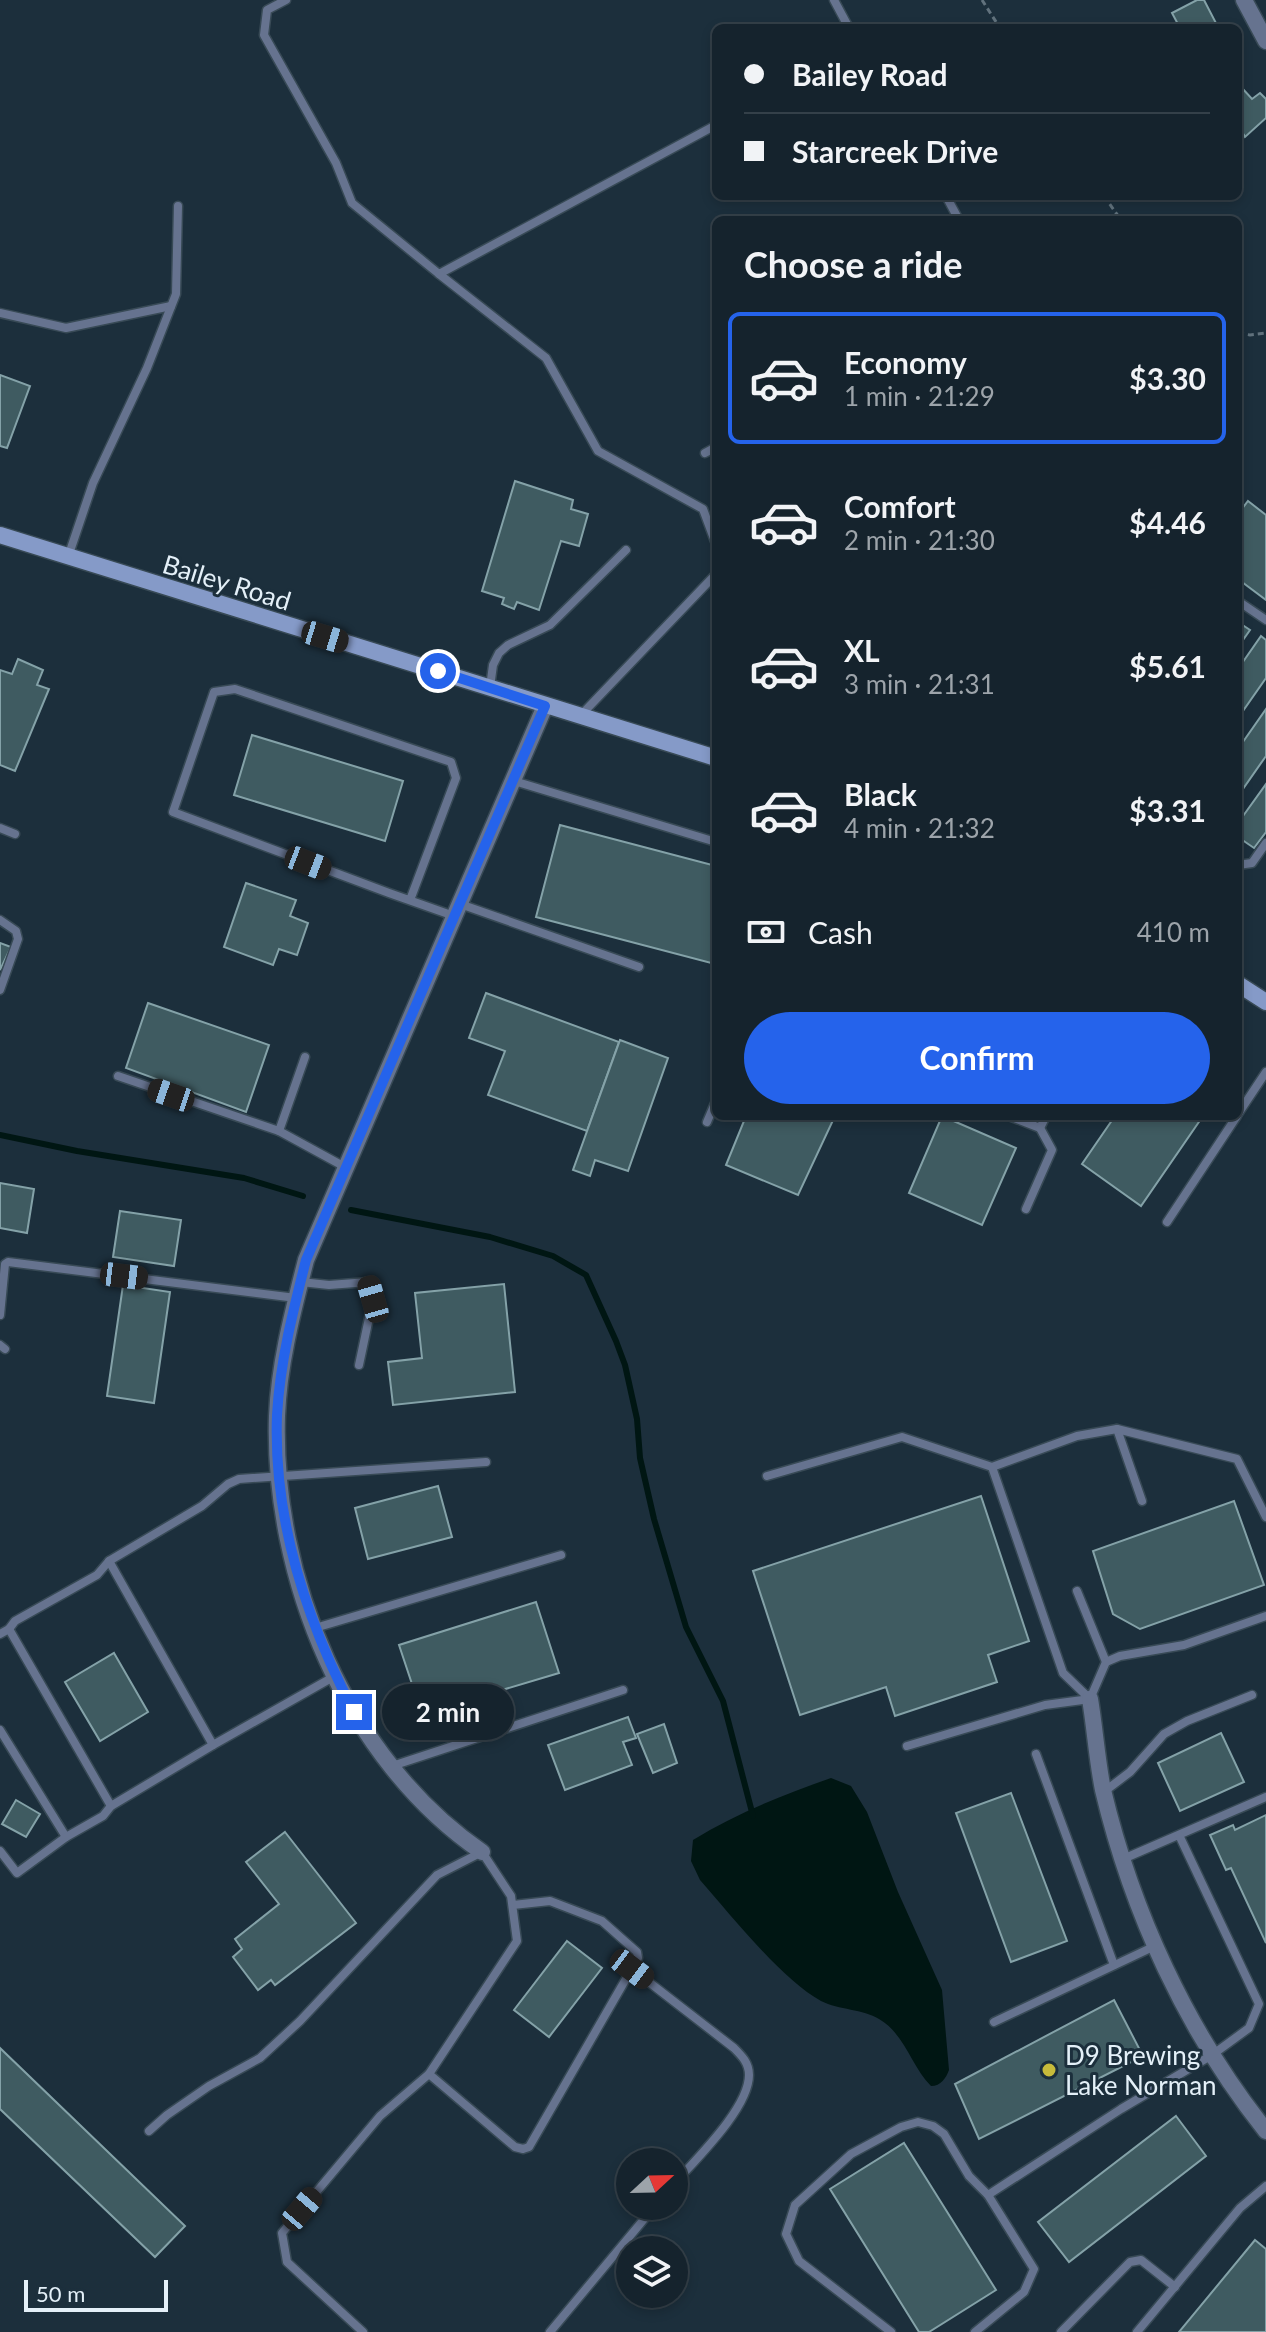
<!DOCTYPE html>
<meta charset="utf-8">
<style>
body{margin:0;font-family:Lato,sans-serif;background:#1e2b35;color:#f1f3f6;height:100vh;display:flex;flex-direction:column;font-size:30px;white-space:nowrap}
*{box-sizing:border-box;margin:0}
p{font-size:26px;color:#9da4aa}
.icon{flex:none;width:44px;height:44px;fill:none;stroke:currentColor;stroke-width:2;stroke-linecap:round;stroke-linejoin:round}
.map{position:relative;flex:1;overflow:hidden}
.details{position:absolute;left:712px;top:216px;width:530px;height:904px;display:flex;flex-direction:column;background:#15232d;border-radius:12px;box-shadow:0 4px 12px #0003,0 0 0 2px #344049}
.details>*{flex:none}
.banner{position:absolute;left:712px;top:24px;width:530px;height:176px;border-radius:12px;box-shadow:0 4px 12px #0003,0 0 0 2px #344049;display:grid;align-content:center;height:176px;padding:0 32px;background:#15232d}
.needle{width:52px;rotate:68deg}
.fabs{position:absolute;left:616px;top:2148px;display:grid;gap:16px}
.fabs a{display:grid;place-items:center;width:72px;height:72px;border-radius:50%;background:#15232d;box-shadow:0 4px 12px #0003,0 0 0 2px #344049;font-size:40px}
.scale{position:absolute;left:24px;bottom:20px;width:144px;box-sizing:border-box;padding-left:8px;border:4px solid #e4f0f8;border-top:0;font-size:22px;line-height:28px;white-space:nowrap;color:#e4f0f8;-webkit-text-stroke:6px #1c2f3c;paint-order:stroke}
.end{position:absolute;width:36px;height:36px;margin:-18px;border:10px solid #2563eb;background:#fff;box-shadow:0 0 0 4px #fff}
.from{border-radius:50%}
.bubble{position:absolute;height:56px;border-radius:28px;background:#15232d;box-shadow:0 4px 12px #0003,0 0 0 2px #344049;font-size:26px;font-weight:700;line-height:56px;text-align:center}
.car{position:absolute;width:24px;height:48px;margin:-24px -12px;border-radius:10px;box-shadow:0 0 6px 2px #0007;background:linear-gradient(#222 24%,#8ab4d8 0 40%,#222 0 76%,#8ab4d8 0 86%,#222 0)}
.banner b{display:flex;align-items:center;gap:28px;height:76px;font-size:30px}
.banner b+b{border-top:2px solid #344049}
.banner i{width:20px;height:20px;background:#f1f3f6}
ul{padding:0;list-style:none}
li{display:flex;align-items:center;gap:24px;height:132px;margin:0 16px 12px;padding:0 16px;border:4px solid transparent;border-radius:12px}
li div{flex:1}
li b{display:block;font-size:30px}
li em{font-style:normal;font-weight:700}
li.selected{border-color:#2563eb}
li>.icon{width:72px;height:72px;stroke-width:1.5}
h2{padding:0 32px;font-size:36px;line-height:96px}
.pay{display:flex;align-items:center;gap:20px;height:88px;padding:0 32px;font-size:30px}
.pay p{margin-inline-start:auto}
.button{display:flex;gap:16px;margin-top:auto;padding:16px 32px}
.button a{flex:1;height:92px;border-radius:48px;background:#2563eb;color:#fff;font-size:32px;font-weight:700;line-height:92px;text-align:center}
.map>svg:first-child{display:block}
</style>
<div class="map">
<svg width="1266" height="2332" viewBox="0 0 1266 2332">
<rect width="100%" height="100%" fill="#1c2f3c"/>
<path fill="#001613" d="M 831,1778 L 851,1786 L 867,1812 L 898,1892 L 942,1990 L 949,2070 C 946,2078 941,2086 931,2086 C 911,2066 905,2034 879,2019 C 863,2009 839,2010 821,2001 C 782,1980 730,1914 700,1880 L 691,1861 L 693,1840 C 737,1813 783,1795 831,1778 Z"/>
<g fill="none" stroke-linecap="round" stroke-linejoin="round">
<g stroke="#001613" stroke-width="6">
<polyline points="0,1135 77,1151 244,1178 303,1196"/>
<polyline points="351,1210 490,1237 553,1256 586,1275 616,1341 625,1365 637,1419 640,1458 654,1519 686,1627 723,1701 753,1816"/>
</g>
</g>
<g fill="#3f5b61" stroke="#84a2a8" stroke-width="2">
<polygon points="1197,0 1204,0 1218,27 1180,28 1172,13"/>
<polygon points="1242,88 1252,99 1260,93 1266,99 1266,118 1245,137 1244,135 1241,137 1238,134 1238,91"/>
<polygon points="0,375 30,386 7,448 0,446"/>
<polygon points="515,481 573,500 571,509 588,514 579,546 561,541 539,610 517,602 514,609 502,604 504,598 482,591"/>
<polygon points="1248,501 1266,515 1266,600 1238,579 1238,514"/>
<polygon points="1238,622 1250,630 1238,647"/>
<polygon points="1261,636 1266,640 1266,678 1238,718 1238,669"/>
<polygon points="18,659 43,670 37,685 49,689 15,771 0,765 0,670 12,674"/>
<polygon points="1266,709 1266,756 1238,796 1238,749"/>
<polygon points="252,735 403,781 385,841 234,795"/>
<polygon points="1266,784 1266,832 1254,848 1238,837 1238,823"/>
<polygon points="560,825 716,866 715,964 536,917"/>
<polygon points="246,883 296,900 290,916 308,923 297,955 279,949 273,965 224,947"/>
<polygon points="0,943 11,947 0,970"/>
<polygon points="486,993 619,1042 587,1131 488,1095 505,1051 469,1038"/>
<polygon points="148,1003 269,1045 246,1112 126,1068"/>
<polygon points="620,1040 668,1058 628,1171 595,1160 590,1176 573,1170"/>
<polygon points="746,1116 835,1116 798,1195 726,1165"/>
<polygon points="942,1116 1016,1148 982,1225 909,1193"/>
<polygon points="1115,1116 1203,1116 1141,1206 1082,1164"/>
<polygon points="0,1183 34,1189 27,1233 0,1228"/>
<polygon points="120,1211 181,1220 174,1266 113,1257"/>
<polygon points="504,1284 515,1392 393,1405 388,1362 422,1358 415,1293"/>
<polygon points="123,1285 170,1292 154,1403 107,1396"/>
<polygon points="438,1486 452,1537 368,1559 355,1508"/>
<polygon points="981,1496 1029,1641 988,1655 997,1682 895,1716 886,1687 800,1715 753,1571"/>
<polygon points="1234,1501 1264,1585 1140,1629 1113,1614 1093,1551"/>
<polygon points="536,1602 559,1673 422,1714 399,1645"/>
<polygon points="114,1653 148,1712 100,1741 65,1682"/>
<polygon points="628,1717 636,1738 623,1742 632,1765 565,1790 548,1745"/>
<polygon points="664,1724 677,1763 653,1773 637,1734"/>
<polygon points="1221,1733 1244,1782 1180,1811 1158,1763"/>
<polygon points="1011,1793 1067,1941 1011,1962 956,1813"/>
<polygon points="16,1800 40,1814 26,1837 2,1824"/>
<polygon points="1266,1815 1266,1943 1231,1868 1226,1870 1210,1835 1233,1825 1235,1830"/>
<polygon points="285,1832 356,1923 275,1985 271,1980 258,1990 233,1957 242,1949 235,1939 279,1904 246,1862"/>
<polygon points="567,1941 602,1968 549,2037 514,2010"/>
<polygon points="1114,2000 1143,2056 979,2139 955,2084"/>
<polygon points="0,2048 185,2226 155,2257 0,2109"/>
<polygon points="1176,2116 1206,2156 1069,2262 1038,2222"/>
<polygon points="904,2143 996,2290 929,2332 919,2332 830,2189"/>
<polygon points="1255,2240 1266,2249 1266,2332 1179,2332"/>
</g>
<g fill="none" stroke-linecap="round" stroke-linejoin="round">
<defs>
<g id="lane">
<polyline points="286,0 267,10 264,35 336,163 352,203 439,274 716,125"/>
<polyline points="834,0 849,28"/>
<polyline points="946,196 959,220"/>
<polyline points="439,274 546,358 598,451 703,509 716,544"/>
<polyline points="0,313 66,328 171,306"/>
<polyline points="705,453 716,447"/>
<polyline points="68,557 93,483 147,368 176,294 178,206"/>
<polyline points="1238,601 1266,620"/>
<polyline points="490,687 493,665 499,653 508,645 550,625 626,550"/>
<polyline points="581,715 716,574"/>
<polyline points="514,781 716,842"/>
<polyline points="0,828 15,834"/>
<polyline points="1238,865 1252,863 1266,843"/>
<polyline points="410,900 456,778 451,762 235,689 214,692 173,812 389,893 454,916"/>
<polyline points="460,904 639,967"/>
<polyline points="0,920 16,931 18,939 0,990"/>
<polyline points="118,1076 279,1131 345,1167"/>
<polyline points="1238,1114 1266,1072"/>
<polyline points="1009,1116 1040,1128 1046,1116"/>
<polyline points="707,1122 716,1101"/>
<polyline points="279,1131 305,1057"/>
<polyline points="1026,1209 1052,1150 1040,1128"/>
<polyline points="1167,1222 1237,1116"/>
<polyline points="301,1282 329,1285 368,1282 373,1299 359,1365"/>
<polyline points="0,1315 5,1264 8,1262 296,1298"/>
<polyline points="0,1345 5,1349"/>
<polyline points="1117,1429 1142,1501"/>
<polyline points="992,1467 1077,1436 1117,1429 1237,1459 1266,1517"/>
<polyline points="767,1476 902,1437 992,1467 1063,1673 1090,1699"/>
<polyline points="1077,1591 1106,1662"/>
<polyline points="315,1628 561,1555"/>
<polyline points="9,1629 111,1806"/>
<polyline points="0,1634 9,1629 15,1621 97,1575 109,1561"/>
<polyline points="335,1676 213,1745 109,1561 202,1506 228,1484 239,1479 486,1462"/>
<polyline points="1090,1699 1106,1662 1120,1656 1184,1645 1266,1616"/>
<polyline points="0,1730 66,1837"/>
<polyline points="907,1746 1045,1705 1090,1699"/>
<polyline points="1036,1754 1114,1965"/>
<polyline points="392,1766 623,1690"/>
<polyline points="1105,1791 1130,1772 1164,1734 1187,1721 1252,1695"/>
<polyline points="0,1851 17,1873 66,1837 103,1816 111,1806 213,1745"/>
<polyline points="1123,1859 1266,1797"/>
<path d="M 632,1969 L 734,2048 C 742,2056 749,2063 749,2075 C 749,2108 696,2159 674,2184"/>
<polyline points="994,2022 1155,1946"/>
<polyline points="149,2131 167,2115 209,2086 260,2058 300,2021 437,1875 482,1852 511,1896 517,1941 429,2074 515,2147 523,2149 529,2147 638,1958 637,1952 602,1921 550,1901 513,1905"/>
<polyline points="363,2332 287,2262 282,2233 380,2116 429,2074"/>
<polyline points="550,2332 655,2206"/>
<polyline points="891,2332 799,2261 786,2234 795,2205 851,2154 901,2127 918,2122 933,2126 944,2134 969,2176 988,2195 1121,2109 1212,2055 1249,2028 1259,2004 1179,1835"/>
<polyline points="975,2332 1024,2292 1034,2269 988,2195"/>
<polyline points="1061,2332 1130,2262 1141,2260 1175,2287"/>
<polyline points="1137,2332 1240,2208 1266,2186"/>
</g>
<g id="street">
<polyline points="1244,0 1266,41"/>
<path d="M 1090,1699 C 1095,1729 1097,1760 1103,1790 C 1132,1912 1187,2032 1266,2131"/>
<path d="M 482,1852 C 346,1759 272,1577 277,1416 C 279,1363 293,1311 306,1260 L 545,706"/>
</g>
<g id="secondary">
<polyline points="0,535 716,758"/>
<polyline points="1238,984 1266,1002"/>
</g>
</defs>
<use href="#lane" stroke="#384a56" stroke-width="11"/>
<use href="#street" stroke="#384a56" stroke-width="19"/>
<use href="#secondary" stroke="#384a56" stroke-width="19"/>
<g stroke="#61727d" stroke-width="3" stroke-dasharray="6 4" stroke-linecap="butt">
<polyline points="982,0 1000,28"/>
<polyline points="1104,196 1121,220"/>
<polyline points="1238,333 1250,335 1266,333"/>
</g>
<use href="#lane" stroke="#66738f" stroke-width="8"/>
<use href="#street" stroke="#66738f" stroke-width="16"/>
<use href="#secondary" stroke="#859ac8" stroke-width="16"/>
</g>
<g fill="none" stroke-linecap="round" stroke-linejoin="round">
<path stroke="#2563eb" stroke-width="10" d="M 354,1712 C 306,1620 273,1520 277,1415 C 280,1362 293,1311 306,1260 L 545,706 L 438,671"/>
</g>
<circle fill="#c7bb3b" stroke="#1c2f3c" stroke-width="3" cx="1049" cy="2070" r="8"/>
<g text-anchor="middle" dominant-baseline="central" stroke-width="6" stroke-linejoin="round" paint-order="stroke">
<g font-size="26" fill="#e4f0f8" stroke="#1c2f3c">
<text transform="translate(227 582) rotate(17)">Bailey Road</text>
</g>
<g font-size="26" fill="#e4f0f8" stroke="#1c2f3c" text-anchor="start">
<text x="1065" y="2055">D9 Brewing<tspan x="1065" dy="30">Lake Norman</tspan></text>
</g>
</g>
</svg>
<div class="fabs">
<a><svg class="needle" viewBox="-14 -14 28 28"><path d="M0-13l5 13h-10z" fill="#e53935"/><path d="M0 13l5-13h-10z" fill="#9da4aa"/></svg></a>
<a><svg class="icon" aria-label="layers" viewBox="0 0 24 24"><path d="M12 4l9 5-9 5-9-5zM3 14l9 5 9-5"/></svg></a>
</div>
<div class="scale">50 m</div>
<i class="end from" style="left:438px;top:671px"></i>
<i class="end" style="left:354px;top:1712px"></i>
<div class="bubble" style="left:382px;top:1684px;width:132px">2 min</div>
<i class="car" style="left:325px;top:637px;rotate:107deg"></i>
<i class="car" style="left:308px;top:863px;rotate:111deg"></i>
<i class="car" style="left:171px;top:1095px;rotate:289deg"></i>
<i class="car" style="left:124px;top:1276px;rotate:97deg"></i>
<i class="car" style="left:373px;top:1299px;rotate:344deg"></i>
<i class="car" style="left:632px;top:1969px;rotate:127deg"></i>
<i class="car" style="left:302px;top:2209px;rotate:40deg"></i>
<div class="banner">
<b><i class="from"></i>Bailey Road</b>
<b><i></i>Starcreek Drive</b>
</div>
<section class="details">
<h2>Choose a ride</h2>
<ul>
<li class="selected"><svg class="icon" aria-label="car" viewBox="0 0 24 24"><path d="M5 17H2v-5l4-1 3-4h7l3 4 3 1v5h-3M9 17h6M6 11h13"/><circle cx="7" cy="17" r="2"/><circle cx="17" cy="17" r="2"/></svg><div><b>Economy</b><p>1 min · 21:29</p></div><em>$3.30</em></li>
<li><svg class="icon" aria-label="car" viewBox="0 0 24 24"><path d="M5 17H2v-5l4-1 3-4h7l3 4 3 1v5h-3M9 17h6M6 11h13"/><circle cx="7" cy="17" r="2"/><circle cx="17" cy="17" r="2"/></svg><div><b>Comfort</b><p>2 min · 21:30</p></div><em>$4.46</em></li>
<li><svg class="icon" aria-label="car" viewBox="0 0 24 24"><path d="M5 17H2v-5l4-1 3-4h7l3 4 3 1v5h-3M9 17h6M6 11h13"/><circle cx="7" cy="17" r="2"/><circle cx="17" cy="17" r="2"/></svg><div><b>XL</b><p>3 min · 21:31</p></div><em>$5.61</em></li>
<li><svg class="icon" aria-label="car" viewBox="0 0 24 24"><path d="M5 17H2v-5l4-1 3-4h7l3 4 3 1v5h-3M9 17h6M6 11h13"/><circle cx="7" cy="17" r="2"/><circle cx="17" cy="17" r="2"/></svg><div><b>Black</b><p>4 min · 21:32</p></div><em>$3.31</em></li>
</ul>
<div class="pay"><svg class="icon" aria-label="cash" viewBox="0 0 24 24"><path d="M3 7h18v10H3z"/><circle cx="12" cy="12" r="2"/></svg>Cash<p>410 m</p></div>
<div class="button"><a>Confirm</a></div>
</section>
</div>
